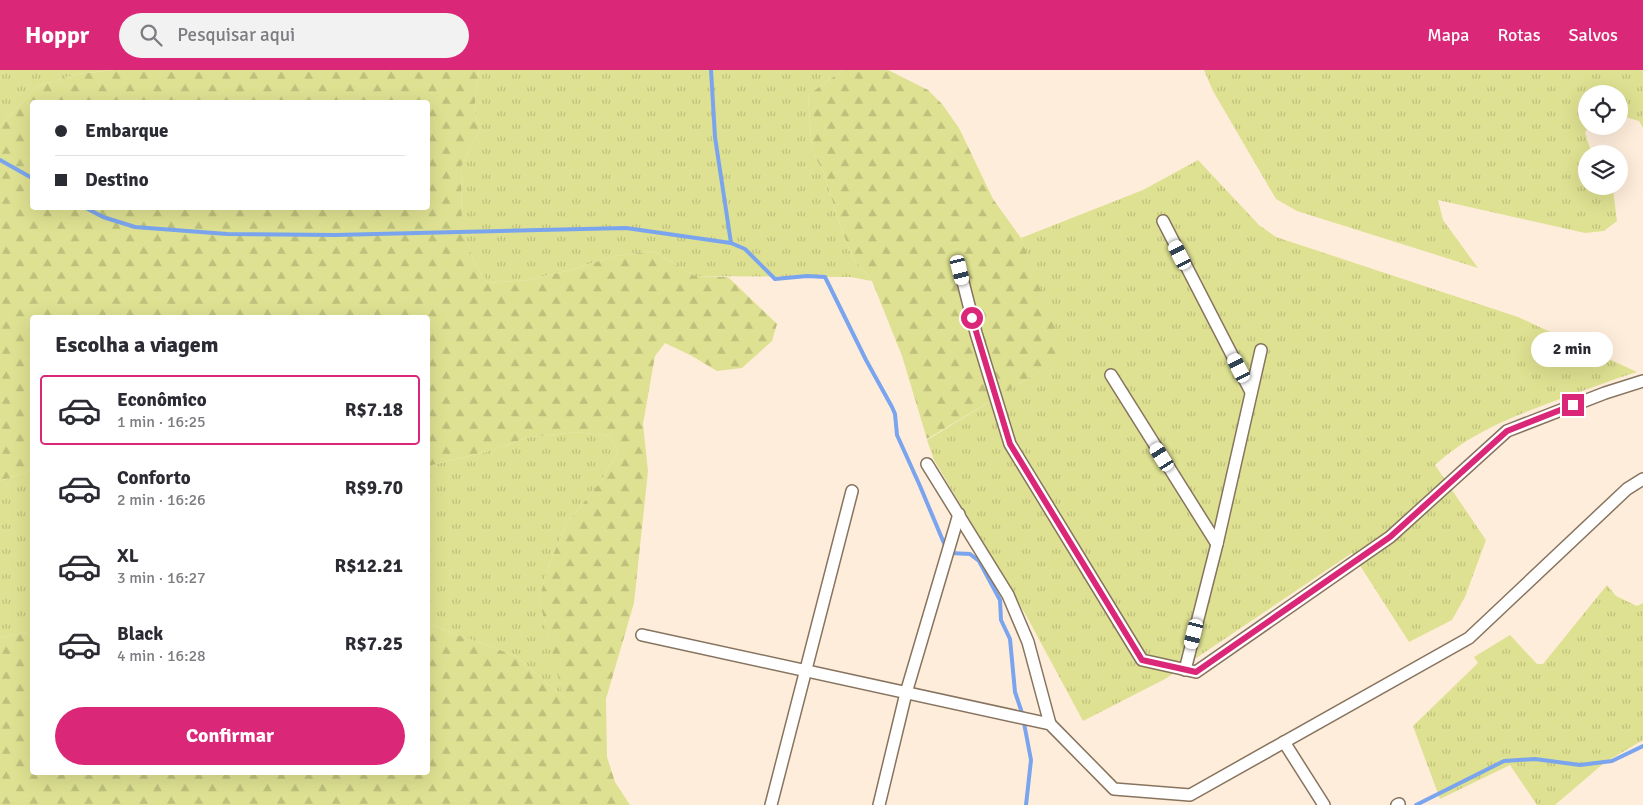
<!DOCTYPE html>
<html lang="pt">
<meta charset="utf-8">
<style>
body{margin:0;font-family:Signika,sans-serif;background:#f2f2f3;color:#2b2b33;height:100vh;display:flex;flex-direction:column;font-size:19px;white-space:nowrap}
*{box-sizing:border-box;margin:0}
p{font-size:16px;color:#7c7c81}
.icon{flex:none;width:28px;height:28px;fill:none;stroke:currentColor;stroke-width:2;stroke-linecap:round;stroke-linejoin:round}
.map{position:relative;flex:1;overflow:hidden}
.side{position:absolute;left:30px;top:245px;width:400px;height:460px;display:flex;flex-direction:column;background:#fff;border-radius:5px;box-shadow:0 5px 20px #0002}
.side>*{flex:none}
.guide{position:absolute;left:30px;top:30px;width:400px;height:110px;border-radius:5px;box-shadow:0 5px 20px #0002;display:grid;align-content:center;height:110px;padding:0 25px;background:#fff}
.buttons{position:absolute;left:1578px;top:15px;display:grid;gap:10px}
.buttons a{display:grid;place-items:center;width:50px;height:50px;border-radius:50%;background:#fff;box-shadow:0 5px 20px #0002;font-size:25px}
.end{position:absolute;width:22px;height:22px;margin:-11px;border:6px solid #db2777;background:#fff;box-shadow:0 0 0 2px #fff}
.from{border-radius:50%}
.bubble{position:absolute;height:35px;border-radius:18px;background:#fff;box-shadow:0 5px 20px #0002;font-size:16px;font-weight:700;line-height:35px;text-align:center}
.car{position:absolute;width:15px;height:30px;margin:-15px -8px;border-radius:6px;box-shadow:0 0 4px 1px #0007;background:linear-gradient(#fff 24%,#345 0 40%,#fff 0 76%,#345 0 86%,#fff 0)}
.guide b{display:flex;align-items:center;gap:18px;height:48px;font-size:19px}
.guide b+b{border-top:1px solid #e1e1e2}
.guide i{width:12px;height:12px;background:#2b2b33}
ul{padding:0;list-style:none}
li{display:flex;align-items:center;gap:15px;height:70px;margin:0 10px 8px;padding:0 15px;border:2px solid transparent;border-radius:5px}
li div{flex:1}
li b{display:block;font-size:19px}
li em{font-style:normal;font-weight:700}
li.current{border-color:#db2777}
li>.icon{width:45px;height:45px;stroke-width:1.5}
h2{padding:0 25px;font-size:22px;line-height:60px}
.primary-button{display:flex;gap:10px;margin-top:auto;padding:10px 25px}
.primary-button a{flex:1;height:58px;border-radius:30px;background:#db2777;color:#fff;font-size:20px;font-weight:700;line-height:58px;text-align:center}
header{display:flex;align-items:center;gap:30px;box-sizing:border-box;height:70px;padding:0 25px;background:#db2777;color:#fff}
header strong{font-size:24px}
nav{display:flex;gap:28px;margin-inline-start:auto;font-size:18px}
.search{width:350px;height:45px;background:#f2f2f3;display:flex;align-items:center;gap:12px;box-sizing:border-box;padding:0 18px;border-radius:28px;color:#7c7c81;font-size:19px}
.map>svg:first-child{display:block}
</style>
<header>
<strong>Hoppr</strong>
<div class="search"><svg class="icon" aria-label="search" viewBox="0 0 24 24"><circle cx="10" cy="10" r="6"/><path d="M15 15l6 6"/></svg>Pesquisar aqui</div>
<nav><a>Mapa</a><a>Rotas</a><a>Salvos</a></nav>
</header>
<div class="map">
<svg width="1643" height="735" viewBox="0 0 1643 735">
<defs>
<pattern id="grass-tufts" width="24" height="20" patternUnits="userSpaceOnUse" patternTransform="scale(1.25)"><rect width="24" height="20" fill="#dee191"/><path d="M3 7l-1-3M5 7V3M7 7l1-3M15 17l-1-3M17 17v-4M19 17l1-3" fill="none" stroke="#bec07c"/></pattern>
<pattern id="forest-firs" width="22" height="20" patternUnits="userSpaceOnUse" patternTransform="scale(1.25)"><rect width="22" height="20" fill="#dee191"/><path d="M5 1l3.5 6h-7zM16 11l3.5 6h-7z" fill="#bec07c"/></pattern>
</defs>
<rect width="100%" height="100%" fill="#ffeddb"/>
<g fill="url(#grass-tufts)">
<polygon points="0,0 114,0 78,4 38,16 0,56"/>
<polygon points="479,0 843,0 808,25 812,81 824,103 838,149 852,187 872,211 850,207 695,206 653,181 615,186 574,199 529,210 487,213 473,189 462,155 461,97 480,60 474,41"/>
<polygon points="1204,0 1643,0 1643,58 1639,51 1619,45 1619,24 1586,24 1586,56 1588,56 1585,63 1592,84 1586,84 1586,116 1611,116 1613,120 1617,151 1604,161 1585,163 1438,130 1443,150 1478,198 1297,141 1276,129 1213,21"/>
<path d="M 1198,90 L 1259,155 L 1276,167 L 1518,247 L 1637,302 C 1611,310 1586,320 1560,329 C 1515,346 1471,362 1435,395 L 1486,470 L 1465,527 L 1452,550 L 1409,572 L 1352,483 L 1165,609 L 1083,651 L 1027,547 L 934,390 L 927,370 L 1065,286 L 1021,168 L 1143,120 Z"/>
<polygon points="577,362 610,366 618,381 602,410 567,453 550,492 539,529 564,628 516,586 428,554 428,396 485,382 530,367"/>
<polygon points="32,400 32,561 0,568 0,411"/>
<polygon points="1607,515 1616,526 1637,536 1643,533 1643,670 1604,693 1555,735 1537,735 1510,695 1440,729 1413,656 1478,593 1474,587 1510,565 1537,594 1543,594"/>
</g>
<g fill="url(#forest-firs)" fill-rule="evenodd">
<path d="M 114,0 L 479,0 L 474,41 L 480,60 L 461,97 L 462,154 L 473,189 L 487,213 L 529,210 L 574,199 L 615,186 L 653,181 L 695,206 L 728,207 L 777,254 L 772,271 L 742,298 L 717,301 L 692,286 L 665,273 L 655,286 L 643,354 L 648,401 L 634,533 L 606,629 L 607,687 L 615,712 L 630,735 L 0,735 L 0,568 L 32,561 L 32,702 L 428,702 L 428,554 L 516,586 L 563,627 L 539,529 L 550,492 L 567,453 L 602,410 L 618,381 L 610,366 L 577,362 L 530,367 L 485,382 L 428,396 L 428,248 L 32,248 L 32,400 L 0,411 L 0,56 L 38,16 L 78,4 ZM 32,32 L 428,32 L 428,138 L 32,138 Z"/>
<polygon points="843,0 888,0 928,20 942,34 959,58 993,129 1021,168 1066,286 927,369 902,286 872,211 852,187 838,149 824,103 812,81 808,25"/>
</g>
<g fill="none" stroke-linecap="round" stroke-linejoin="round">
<g stroke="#7aa5ee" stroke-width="4">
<polyline points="711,0 715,67 731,173"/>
<polyline points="0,90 32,108"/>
<polyline points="86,138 103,147 135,157 227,164 335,165 626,158 731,173 745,179 775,209 807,206 825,207 866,290 892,337 895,344 897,365 920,416 946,478"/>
<polyline points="950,483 970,484 979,491 1000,530 1001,550 1010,569 1015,622 1023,646"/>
<polyline points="1024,653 1031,690 1026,735"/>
<polyline points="1416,735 1504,691 1535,689 1580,695 1612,691 1643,676"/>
</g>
<defs>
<g id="minor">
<polyline points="1163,151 1251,322"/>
<polyline points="960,200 976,263 1010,374 1142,590 1196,602 1390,467 1507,361 1605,323 1643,311"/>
<polyline points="1111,305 1217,474"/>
<polyline points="927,394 1008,525 1028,572 1050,654"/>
<polyline points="642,565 1050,654 1114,719 1190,725 1469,568 1627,419 1643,409"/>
<polyline points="1185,600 1217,474 1261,280"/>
<polyline points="1284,672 1324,735"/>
<polyline points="771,735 852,421"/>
<polyline points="879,735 906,623 959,444"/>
<polyline points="1397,735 1399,734"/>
</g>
</defs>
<use href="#minor" stroke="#87745f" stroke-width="14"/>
<use href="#minor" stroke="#fff" stroke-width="11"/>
</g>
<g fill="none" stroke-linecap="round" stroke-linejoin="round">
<polyline stroke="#db2777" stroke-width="6" points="972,248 1010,374 1142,590 1196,602 1390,467 1507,361 1573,335"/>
</g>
</svg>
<div class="buttons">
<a><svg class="icon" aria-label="locate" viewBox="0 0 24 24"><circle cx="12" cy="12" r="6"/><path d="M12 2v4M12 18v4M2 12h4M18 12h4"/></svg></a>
<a><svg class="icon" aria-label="layers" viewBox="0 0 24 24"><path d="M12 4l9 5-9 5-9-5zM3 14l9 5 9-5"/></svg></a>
</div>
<i class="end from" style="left:972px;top:248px"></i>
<i class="end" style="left:1573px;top:335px"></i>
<div class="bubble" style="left:1531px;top:262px;width:82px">2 min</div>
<i class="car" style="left:1180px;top:185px;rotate:333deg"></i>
<i class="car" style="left:960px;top:200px;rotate:166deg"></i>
<i class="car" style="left:1239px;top:298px;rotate:333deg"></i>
<i class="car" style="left:1162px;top:387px;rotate:328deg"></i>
<i class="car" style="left:1194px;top:564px;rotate:194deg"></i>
<div class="guide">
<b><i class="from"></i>Embarque</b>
<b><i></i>Destino</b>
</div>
<section class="side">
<h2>Escolha a viagem</h2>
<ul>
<li class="current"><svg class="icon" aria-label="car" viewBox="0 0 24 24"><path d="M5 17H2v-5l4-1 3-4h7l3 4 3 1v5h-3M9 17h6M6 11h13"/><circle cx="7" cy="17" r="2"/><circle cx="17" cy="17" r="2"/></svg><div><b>Econômico</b><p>1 min · 16:25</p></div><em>R$7.18</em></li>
<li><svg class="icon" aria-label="car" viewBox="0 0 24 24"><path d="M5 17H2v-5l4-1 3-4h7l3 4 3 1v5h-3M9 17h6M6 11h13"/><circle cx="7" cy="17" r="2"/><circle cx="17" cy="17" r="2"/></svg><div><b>Conforto</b><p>2 min · 16:26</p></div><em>R$9.70</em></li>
<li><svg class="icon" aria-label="car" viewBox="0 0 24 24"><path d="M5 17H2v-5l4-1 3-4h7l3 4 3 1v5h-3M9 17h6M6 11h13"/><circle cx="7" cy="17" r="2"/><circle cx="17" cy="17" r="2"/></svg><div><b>XL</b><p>3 min · 16:27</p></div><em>R$12.21</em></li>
<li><svg class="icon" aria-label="car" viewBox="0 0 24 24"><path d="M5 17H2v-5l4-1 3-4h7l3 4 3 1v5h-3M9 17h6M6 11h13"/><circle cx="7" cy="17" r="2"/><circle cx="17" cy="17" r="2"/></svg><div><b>Black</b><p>4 min · 16:28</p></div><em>R$7.25</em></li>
</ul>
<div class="primary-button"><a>Confirmar</a></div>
</section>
</div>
